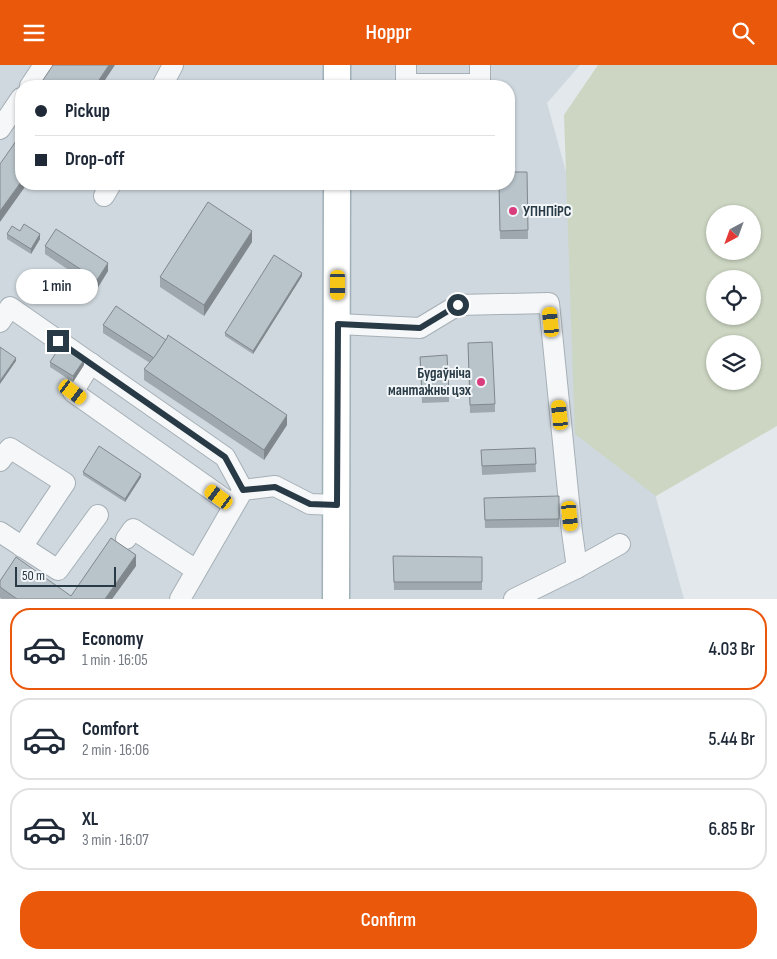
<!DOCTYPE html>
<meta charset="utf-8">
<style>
body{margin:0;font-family:"Sofia Sans Condensed",sans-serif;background:#f6f6f7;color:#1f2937;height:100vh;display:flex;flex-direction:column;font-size:19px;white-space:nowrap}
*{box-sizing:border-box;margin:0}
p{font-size:16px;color:#747a83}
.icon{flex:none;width:28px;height:28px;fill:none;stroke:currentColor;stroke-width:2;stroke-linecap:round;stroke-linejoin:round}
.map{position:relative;height:534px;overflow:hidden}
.drawer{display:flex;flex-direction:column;background:#fff;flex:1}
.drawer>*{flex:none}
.guide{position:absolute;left:15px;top:15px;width:500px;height:110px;border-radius:20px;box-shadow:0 1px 4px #0004;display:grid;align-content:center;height:110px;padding:0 20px;background:#fff}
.needle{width:32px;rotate:221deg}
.controls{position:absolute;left:706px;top:140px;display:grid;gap:10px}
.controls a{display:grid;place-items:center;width:55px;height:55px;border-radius:50%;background:#fff;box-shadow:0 1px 4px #0004;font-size:25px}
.scale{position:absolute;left:15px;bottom:12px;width:101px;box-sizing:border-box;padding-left:5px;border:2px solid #283a45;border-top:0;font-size:14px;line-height:18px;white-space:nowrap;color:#283a45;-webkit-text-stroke:4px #f2f6f8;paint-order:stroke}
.end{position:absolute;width:22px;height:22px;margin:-11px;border:6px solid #283a45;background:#fff;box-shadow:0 0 0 2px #fff}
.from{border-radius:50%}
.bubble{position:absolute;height:35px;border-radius:18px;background:#fff;box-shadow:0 1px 4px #0004;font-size:16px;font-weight:600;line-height:35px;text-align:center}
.car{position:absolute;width:15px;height:30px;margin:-15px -8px;border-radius:6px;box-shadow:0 0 4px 1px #0007;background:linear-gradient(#f5c518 24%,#345 0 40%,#f5c518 0 76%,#345 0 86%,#f5c518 0)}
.guide b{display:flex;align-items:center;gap:18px;height:48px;font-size:19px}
.guide b+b{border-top:1px solid #e0e1e3}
.guide i{width:12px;height:12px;background:#1f2937}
ul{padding:9px 0 0;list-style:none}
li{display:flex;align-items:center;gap:15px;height:82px;margin:0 10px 8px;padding:0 10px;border:2px solid #e0e1e3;border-radius:20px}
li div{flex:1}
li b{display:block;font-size:19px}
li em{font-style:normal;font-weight:600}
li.selected{border-color:#ea580c}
li>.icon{width:45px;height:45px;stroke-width:1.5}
.button{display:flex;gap:10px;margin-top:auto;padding:10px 20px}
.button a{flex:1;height:58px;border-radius:20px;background:#ea580c;color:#fff;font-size:20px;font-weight:600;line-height:58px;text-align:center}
header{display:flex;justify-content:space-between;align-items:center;height:65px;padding:0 20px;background:#ea580c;color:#fff;font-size:22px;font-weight:600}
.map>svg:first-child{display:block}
</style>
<header><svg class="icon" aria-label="menu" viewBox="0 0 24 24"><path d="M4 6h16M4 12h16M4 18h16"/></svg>Hoppr<svg class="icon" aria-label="search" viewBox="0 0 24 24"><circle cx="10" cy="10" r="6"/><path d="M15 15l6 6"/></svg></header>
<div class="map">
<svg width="777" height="534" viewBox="0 0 777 534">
<rect width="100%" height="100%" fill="#e2e8eb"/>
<path fill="#cfd8de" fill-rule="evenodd" d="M 0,0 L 580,0 L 547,38 L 684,534 L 0,534 ZM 21,21 L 509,21 L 509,119 L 21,119 Z"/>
<path fill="#ccd6c2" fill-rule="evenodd" d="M 598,0 L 777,0 L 777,361 L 656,431 L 575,369 L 564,50 ZM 715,149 L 752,149 L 752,186 L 715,186 ZM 715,214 L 752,214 L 752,251 L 715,251 ZM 715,279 L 752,279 L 752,316 L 715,316 Z"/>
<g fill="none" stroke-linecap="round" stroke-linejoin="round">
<defs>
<g id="minor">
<polyline points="480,0 480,21"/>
<polyline points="406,19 480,19"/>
<polyline points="30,21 44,0"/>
<polyline points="162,21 173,0"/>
<polyline points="406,21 406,0"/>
<polyline points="0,64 21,33"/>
<polyline points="104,131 111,119"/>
<polyline points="0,257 10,242 225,392 243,425"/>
<polyline points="338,259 420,263 458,240 549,238 572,467 577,503"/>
<polyline points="91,298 73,327 233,440"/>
<polyline points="0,396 10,383 65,418 22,482"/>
<polyline points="0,467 58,505 98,450"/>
<polyline points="126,474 133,464 196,505"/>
<polyline points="180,534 243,425 275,421 310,439 337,440"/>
<polyline points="514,534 577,503 620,479"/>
</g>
<g id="major">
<polyline points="337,0 337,21"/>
<polyline points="336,534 337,119"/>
</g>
</defs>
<use href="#minor" stroke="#a6b0b6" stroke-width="22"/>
<use href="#major" stroke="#a0b0b8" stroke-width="29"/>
<use href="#minor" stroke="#f5f7f9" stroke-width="20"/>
<use href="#major" stroke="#fff" stroke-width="26"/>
</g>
<g fill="#9ea8ae">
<polygon points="527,107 528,174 500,174 499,119"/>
<polygon points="20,166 40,174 31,189 7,174 7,169"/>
<polygon points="252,177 204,251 160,222 160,212"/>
<polygon points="45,181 108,206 97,224 45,189"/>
<polygon points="302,211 253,289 225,271 225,268"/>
<polygon points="103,260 287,360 264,395 144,315 144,304 150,298 103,268"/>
<polygon points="468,278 495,339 495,347 470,348"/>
<polygon points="420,292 449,329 449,337 422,338"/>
<polygon points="50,297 84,300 73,317 50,302"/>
<polygon points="535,383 536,407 482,410 481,385"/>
<polygon points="83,407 141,412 125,437 83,410"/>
<polygon points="484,433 559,454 559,462 485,463"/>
<polygon points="393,491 482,492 482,525 394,525"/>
<polygon points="136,501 112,534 2,534 0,533 0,516 71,531"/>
</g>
<g fill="#81888d">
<polygon points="109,0 115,0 101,21 95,21"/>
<polygon points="21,117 21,119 27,119 0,157 0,146"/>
<polygon points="252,166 252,177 204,251 204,240"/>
<polygon points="40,169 40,174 31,189 31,184"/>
<polygon points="108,198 108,206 97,224 97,215"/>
<polygon points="302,208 302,211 253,289 253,286"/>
<polygon points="16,293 16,296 0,319 0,316"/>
<polygon points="84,295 84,300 73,317 73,311"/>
<polygon points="287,350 287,360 264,395 264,385"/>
<polygon points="141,409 141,412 125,437 125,434"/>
<polygon points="136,490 136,501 112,534 105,534"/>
</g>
<g fill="#b8c3ca" stroke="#81888d">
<polygon points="53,0 109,0 95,21 39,21"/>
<polygon points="21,69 21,117 0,146 0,99"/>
<polygon points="509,107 527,107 528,165 500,166 499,119 509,119"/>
<polygon points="208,137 252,166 204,240 160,212"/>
<polygon points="24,159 40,169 31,184 7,169 12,161 20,166"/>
<polygon points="56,164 108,198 97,215 45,181"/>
<polygon points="274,190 302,208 253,286 225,268"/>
<polygon points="116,241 166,275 154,293 103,260"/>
<polygon points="168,270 287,350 264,385 144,304 155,291 167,273"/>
<polygon points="492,277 495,339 470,340 468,278"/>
<polygon points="61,280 84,295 73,311 50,297"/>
<polygon points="0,282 16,293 0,316"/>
<polygon points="447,290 449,329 422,330 420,292"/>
<polygon points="99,381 141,409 125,434 83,407"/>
<polygon points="535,383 536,399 482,401 481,385"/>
<polygon points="559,431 559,454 485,455 484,433"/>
<polygon points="111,473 136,490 105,534 17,534 0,522 0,516 16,492 71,531"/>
<polygon points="393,491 482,492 482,517 394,517"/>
</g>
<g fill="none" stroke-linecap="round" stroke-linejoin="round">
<polyline stroke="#283a45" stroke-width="6" points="58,276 225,392 243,425 275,422 310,439 337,440 338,259 420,263 458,240"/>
</g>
<g fill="#da3d7e" stroke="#f2f6f8" stroke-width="2">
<circle cx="513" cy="146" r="5"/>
<circle cx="481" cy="317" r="5"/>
</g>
<g text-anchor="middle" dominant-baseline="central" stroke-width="4" stroke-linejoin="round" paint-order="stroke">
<g font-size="15" font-weight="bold" fill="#283a45" stroke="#f2f6f8" text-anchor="start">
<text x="523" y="146">УПНПіРС</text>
<text x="471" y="308" text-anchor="end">Будаўніча<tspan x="471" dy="17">мантажны цэх</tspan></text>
</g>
</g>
</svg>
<div class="controls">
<a><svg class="needle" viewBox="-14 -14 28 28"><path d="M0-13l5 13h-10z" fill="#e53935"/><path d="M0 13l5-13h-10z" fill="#747a83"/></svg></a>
<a><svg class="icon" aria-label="locate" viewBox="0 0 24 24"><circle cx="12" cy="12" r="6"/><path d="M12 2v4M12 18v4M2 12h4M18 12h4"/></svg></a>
<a><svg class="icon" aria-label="layers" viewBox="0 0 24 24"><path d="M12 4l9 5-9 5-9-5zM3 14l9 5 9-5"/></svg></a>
</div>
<div class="scale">50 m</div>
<i class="end from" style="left:458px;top:240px"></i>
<i class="end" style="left:58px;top:276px"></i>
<div class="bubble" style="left:16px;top:204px;width:82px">1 min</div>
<i class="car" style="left:338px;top:220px;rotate:180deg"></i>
<i class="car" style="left:551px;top:257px;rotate:354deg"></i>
<i class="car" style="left:73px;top:327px;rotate:126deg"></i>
<i class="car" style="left:560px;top:350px;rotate:354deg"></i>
<i class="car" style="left:219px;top:432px;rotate:306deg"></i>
<i class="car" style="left:570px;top:451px;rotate:174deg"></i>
<div class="guide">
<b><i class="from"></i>Pickup</b>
<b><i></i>Drop-off</b>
</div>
</div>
<section class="drawer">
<ul>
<li class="selected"><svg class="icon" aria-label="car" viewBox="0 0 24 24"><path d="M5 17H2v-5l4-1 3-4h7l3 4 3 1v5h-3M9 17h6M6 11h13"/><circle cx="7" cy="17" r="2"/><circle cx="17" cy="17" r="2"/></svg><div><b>Economy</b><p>1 min · 16:05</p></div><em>4.03 Br</em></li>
<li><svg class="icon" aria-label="car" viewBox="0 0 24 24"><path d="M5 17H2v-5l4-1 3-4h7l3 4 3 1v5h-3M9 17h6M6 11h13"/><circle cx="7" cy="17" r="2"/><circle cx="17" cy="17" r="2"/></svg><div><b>Comfort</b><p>2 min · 16:06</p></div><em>5.44 Br</em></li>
<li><svg class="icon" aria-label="car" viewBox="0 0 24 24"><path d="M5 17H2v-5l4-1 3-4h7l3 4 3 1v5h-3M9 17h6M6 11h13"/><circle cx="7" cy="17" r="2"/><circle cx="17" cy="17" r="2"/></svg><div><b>XL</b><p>3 min · 16:07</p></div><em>6.85 Br</em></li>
</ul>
<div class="button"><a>Confirm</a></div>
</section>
